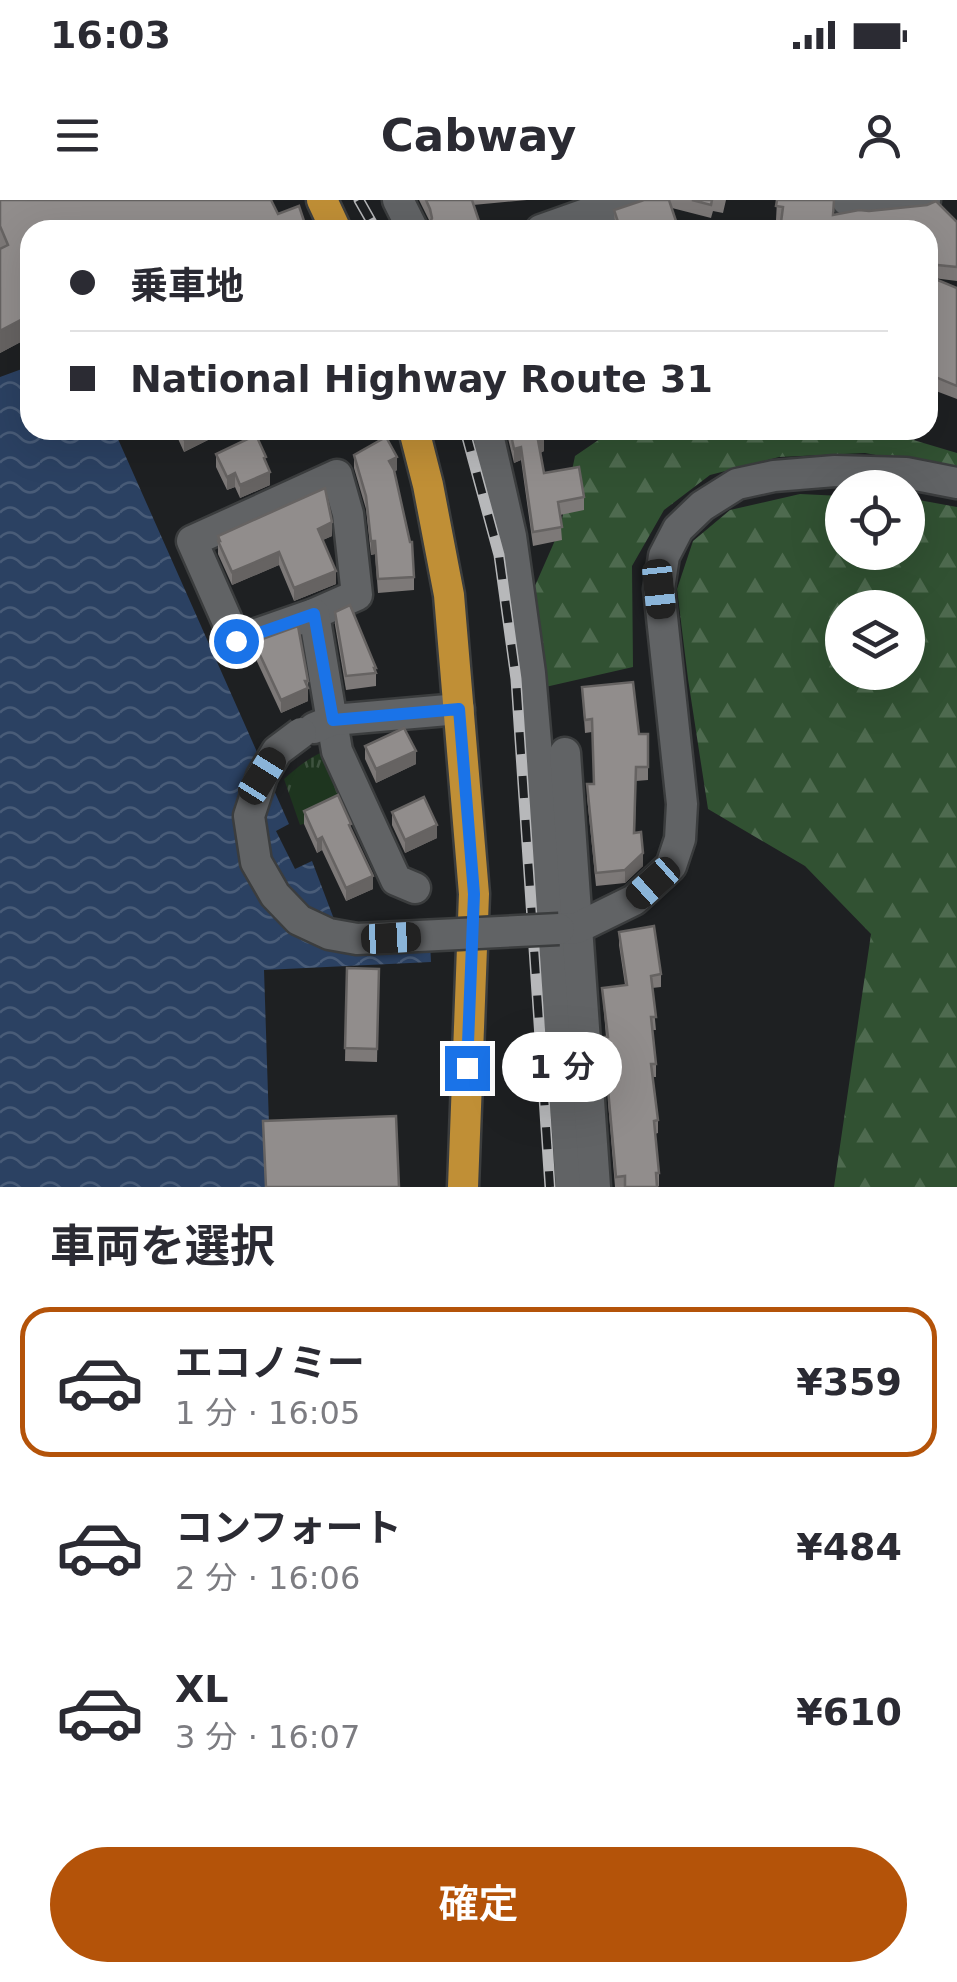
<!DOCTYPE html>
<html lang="ja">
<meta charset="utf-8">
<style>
body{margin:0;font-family:"DejaVu Sans","Noto Sans JP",sans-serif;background:#f7f7f7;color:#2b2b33;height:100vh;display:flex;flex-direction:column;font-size:38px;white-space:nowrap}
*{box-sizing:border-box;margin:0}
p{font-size:32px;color:#7c7c81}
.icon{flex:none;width:55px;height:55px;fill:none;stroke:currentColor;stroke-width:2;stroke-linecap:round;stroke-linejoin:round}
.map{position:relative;height:987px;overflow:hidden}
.details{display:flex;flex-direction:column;background:#fff;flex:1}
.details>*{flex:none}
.hud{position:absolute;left:20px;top:20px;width:918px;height:220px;border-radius:30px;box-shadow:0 10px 40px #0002;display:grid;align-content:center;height:220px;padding:0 50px;background:#fff}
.controls{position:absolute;left:825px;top:270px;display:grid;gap:20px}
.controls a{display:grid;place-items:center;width:100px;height:100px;border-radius:50%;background:#fff;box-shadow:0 10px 40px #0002;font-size:50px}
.end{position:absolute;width:45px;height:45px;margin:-22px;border:12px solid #1a73e8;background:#fff;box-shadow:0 0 0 5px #fff}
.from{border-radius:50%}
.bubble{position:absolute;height:70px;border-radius:35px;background:#fff;box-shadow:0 10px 40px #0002;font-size:32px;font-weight:600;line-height:70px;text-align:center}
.car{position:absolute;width:30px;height:60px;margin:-30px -15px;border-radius:12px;box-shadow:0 0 8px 2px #0007;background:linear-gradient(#222 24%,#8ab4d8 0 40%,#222 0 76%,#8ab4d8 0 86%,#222 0)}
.hud b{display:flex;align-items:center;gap:35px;height:95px;font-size:38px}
.hud b+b{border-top:2px solid #e1e1e2}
.hud i{width:25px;height:25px;background:#2b2b33}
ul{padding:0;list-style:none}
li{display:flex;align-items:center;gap:30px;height:150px;margin:0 20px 15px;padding:0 30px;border:5px solid transparent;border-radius:30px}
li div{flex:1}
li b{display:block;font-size:38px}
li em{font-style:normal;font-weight:600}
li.selected{border-color:#b45309}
li>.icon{width:90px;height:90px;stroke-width:1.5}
h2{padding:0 50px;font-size:45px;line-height:120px}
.button{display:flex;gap:20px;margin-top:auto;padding:20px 50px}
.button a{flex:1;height:115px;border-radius:60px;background:#b45309;color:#fff;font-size:40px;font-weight:600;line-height:115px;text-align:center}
.status{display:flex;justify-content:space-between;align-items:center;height:70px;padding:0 50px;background:#fff;direction:ltr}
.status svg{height:28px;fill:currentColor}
header{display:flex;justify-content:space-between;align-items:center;height:130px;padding:0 50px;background:#fff;font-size:45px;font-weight:600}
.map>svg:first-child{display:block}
</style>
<div class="status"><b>16:03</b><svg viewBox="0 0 49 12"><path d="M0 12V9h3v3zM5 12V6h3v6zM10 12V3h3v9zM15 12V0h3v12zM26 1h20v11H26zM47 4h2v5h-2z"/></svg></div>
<header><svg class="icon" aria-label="menu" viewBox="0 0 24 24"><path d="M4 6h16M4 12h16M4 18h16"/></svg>Cabway<svg class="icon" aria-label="person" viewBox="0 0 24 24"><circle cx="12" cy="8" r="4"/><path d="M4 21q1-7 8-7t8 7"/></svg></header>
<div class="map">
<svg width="957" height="987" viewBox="0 0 957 987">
<defs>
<pattern id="forest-firs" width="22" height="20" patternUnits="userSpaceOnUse" patternTransform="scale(2.5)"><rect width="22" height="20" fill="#315132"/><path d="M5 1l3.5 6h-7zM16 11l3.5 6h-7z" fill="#4e6a4f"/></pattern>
<pattern id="park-tufts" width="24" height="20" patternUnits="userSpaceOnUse" patternTransform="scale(2.5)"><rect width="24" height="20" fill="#1e351f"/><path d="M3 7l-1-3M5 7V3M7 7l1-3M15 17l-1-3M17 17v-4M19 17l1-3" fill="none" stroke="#3e523f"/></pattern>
<pattern id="water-waves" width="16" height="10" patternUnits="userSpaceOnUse" patternTransform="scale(2.5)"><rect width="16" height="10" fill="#2b4162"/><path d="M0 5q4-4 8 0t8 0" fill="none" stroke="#495c78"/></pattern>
</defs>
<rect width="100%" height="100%" fill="#1e2022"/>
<g fill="url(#forest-firs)" fill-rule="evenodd">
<polygon points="613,230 880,230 957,253 957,270 865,253 779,257 710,275 664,310 632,366 633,467 541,488 526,454 534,388 560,329 575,256"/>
<path d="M 800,294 L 842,296 L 842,352 L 908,352 L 908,298 L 957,307 L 957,987 L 834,987 L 871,734 L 805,666 L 708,609 L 688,479 L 677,389 L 693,341 L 730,310 ZM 842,408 L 908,408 L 908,472 L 842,472 Z"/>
</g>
<path fill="url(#park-tufts)" d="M 334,548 L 358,606 L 300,625 L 284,579 C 300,565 313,554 334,548 Z"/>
<polygon fill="url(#water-waves)" points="30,166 30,230 114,230 289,624 276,631 295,669 312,661 340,735 430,742 431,762 264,770 271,987 0,987 0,177"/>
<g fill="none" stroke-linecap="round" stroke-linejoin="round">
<defs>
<g id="minor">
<polyline points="398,0 413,30"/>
<polyline points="847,0 867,6 925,0"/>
<polyline points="541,30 625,0"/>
<polyline points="487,230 511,336 530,473 555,765 571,987"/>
<polygon points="337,275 348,314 357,395 314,414 236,441 192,341"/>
<polyline points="314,414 337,551 396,680 415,688"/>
<polyline points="314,528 333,520 459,509"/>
<polyline points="565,553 595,987"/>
<polyline points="559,729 577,728 634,700 671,666 680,639 682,604 659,389 664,356 678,329 702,306 737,284 774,276 835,271 906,273 957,283"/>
</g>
<g id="highway">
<polyline points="322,0 336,30"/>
<polyline points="414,230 428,285 449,395 474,694 463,987"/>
</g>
</defs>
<use href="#minor" stroke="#3b3d3e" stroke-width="35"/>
<use href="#highway" stroke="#3b3d3e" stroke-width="35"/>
<use href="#minor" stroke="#616365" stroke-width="30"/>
<use href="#highway" stroke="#c08f36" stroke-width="30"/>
<defs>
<g id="rail">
<polyline points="359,0 376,30"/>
<polyline points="465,230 499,355 516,479 550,987"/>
</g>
</defs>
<use href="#rail" stroke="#b7b8ba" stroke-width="11"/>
<use href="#rail" stroke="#1e2022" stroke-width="8" stroke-dasharray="22" stroke-linecap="butt"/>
<defs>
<polyline id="minor-bridge" points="301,533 277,551 262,576 249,616 256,662 275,695 299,720 329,734 357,739 559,729"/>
</defs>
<use href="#minor-bridge" stroke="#3b3d3e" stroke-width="35" stroke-linecap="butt"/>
<use href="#minor-bridge" stroke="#616365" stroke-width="30"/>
</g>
<g fill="#7d7978">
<polygon points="0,0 278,14 307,30 30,30 30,137 0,153"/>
<polygon points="419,0 527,0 473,5 482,30 428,30 430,22"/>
<polygon points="644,0 726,0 723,13 713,11 711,18 672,8 615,26 614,10"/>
<polygon points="777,0 834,15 957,22 957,81 933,78 957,88 957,199 928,188 928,30 776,20"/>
<polygon points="174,230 218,230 218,235 184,252"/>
<polygon points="506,230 557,230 543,235 544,251 540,253 544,273 584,297 584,310 560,315 562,340 533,346 521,260 514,263"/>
<polygon points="216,254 266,262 270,285 240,298 235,287 227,290 216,267"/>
<polygon points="354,255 397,270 394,272 414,377 414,390 378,393 375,354 371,355 366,309 354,268"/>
<polygon points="218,336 332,336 323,340 336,384 294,401 279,365 232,385 218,354"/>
<polygon points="335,412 376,468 376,486 346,490 335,425"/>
<polygon points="254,442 308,481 308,501 281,513 254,455"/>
<polygon points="582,487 639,534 648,534 648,580 636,581 635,633 643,666 625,683 596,686 587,597 587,584 594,584 592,532 585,533"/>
<polygon points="365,546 416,564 376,583 365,559"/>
<polygon points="304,611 351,629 373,689 346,701 322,650 317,653 304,624"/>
<polygon points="392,612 437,638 405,653 392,625"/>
<polygon points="619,732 661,774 661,787 652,788 656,830 652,830 656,864 656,877 653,877 658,920 658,933 655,934 659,973 659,986 657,987 615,987 608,902 608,889 610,889 605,850 606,837 602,788 625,785 619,745"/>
<polygon points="347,768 379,769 377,862 345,861"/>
</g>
<g fill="#666362">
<polygon points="30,115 30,137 0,153 0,131"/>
<polygon points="203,230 218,230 218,235 184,252 184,239"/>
<polygon points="334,230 349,230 334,236"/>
<polygon points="538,230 557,230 538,237"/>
<polygon points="544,238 544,251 538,254 538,240"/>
<polygon points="521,247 521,260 514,263 514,249"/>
<polygon points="397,257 397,270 389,275 389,261"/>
<polygon points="270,272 270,285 240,298 240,285"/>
<polygon points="235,273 235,287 227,290 227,277"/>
<polygon points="332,322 332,336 318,342 318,329"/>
<polygon points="371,341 375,341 375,354 371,355"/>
<polygon points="279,352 279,365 232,385 232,372"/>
<polygon points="336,371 336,384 294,401 294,388"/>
<polygon points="308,488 308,501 281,513 281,500"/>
<polygon points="416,551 416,564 376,583 376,569"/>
<polygon points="437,625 437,638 405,653 405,640"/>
<polygon points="322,637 322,650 317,653 317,640"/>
<polygon points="643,653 643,666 625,683 625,670"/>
<polygon points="373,676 373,689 346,701 346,688"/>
</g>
<g fill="#918d8c" stroke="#666362" stroke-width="2.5">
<polygon points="0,0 271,0 278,14 299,6 307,30 30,30 30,115 0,131 0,49 8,45 0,26"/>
<polygon points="426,0 472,0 482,30 429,30 428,27 432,18 430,9"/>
<polygon points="644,0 669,0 679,30 562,30 619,25 614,10"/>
<polygon points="692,0 712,0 711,5"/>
<polygon points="777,0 834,0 833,15 859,10 869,11 927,5 936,1 957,22 957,67 928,64 928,30 780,30 783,7 776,6"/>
<polygon points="928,76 957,88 957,186 928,174"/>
<polygon points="180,230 203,230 184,239"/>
<polygon points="510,230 541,230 544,238 538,240 544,273 579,267 584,297 558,302 562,327 533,332 521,247 514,249"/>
<polygon points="256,235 266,257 264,258 270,272 240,285 235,273 227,277 216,254"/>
<polygon points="386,237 397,257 389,261 394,270 410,342 412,342 414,377 378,379 375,341 371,341 366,296 354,255"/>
<polygon points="325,288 332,322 318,329 336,371 294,388 279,352 232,372 218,341 220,341 218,336"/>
<polygon points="350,405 376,468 374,468 376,473 346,476 335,412"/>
<polygon points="298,426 308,481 305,481 308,488 281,500 254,442"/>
<polygon points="633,482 639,534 648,534 648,567 636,567 634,633 641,632 643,653 625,670 596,673 587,584 594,584 592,519 585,520 582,487"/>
<polygon points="404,528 416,551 376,569 365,546"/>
<polygon points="338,595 351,624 349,625 373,676 346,688 322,637 317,640 304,611"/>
<polygon points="424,597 437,625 405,640 392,612"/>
<polygon points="654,726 661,774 651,776 656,817 651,817 656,864 651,864 658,920 654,921 659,973 656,973 657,987 625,987 625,976 616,977 608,889 611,889 605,837 608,837 602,788 627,785 619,732"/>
<polygon points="347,768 379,769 377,849 345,848"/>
<polygon points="396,916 399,987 266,987 263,921"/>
</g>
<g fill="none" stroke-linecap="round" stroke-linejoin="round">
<polyline stroke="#1a73e8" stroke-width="12" points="236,441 314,414 333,520 459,509 474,694 467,868"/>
</g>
</svg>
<div class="controls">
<a><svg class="icon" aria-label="locate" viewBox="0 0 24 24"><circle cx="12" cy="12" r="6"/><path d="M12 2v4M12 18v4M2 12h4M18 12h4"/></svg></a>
<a><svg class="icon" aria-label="layers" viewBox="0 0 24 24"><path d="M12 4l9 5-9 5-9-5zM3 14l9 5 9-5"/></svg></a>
</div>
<i class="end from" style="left:236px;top:441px"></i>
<i class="end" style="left:467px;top:868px"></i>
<div class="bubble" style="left:502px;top:832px;width:120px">1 分</div>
<i class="car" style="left:659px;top:389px;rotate:174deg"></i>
<i class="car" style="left:262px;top:576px;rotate:32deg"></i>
<i class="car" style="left:653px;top:683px;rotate:228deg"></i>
<i class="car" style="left:391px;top:738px;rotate:87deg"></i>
<div class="hud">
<b><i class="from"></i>乗車地</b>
<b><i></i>National Highway Route 31</b>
</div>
</div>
<section class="details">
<h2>車両を選択</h2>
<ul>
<li class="selected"><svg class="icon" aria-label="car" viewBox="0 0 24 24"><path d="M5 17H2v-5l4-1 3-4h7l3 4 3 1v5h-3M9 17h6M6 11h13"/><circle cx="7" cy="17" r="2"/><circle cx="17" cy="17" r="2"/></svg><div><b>エコノミー</b><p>1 分 · 16:05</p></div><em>¥359</em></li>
<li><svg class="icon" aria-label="car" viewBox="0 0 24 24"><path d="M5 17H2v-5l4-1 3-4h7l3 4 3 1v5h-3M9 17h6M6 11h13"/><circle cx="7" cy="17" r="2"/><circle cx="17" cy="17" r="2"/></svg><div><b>コンフォート</b><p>2 分 · 16:06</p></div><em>¥484</em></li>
<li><svg class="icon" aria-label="car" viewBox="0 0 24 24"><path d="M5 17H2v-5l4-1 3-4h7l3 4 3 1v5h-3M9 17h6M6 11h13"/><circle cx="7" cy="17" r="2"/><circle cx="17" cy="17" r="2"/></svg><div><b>XL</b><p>3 分 · 16:07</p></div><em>¥610</em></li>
</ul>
<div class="button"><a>確定</a></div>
</section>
